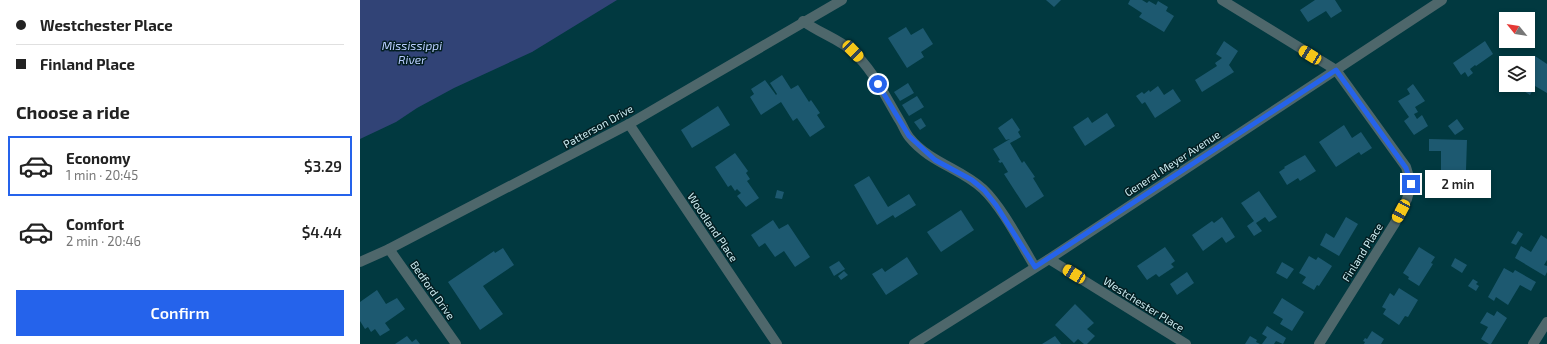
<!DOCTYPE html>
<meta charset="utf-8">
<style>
body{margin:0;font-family:"Exo 2",sans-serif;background:#f2f2f2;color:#222;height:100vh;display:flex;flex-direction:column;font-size:15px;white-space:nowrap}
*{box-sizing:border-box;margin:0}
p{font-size:13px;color:#767676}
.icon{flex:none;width:22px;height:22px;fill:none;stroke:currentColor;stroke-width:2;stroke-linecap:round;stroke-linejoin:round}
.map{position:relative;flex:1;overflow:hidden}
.side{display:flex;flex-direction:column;background:#fff;width:360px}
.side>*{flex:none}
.hud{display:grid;align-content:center;height:88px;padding:0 16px;background:#fff}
.needle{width:26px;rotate:300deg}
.fabs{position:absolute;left:1139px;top:12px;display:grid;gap:8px}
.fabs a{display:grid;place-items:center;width:36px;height:36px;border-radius:0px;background:#fff;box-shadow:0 2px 6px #0003;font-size:20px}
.end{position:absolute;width:18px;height:18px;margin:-9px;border:5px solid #2563eb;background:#fff;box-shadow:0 0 0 2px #fff}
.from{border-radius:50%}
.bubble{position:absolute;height:28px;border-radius:0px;background:#fff;box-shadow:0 2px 6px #0003;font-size:13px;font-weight:600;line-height:28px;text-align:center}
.car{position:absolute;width:12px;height:24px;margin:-12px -6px;border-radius:5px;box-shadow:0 0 3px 1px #0007;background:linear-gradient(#f5c518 24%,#345 0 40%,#f5c518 0 76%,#345 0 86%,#f5c518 0)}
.hud b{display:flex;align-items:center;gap:14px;height:38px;font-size:15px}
.hud b+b{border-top:1px solid #e0e0e0}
.hud i{width:10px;height:10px;background:#222}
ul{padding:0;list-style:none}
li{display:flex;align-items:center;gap:12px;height:60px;margin:0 8px 6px;padding:0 8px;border:2px solid transparent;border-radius:0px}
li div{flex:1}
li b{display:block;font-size:15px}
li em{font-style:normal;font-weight:600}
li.current{border-color:#2563eb}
li>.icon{width:36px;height:36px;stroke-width:1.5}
h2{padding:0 16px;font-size:18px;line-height:48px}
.action{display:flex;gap:8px;margin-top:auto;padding:8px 16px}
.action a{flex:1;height:46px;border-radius:0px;background:#2563eb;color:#fff;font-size:16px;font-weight:600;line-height:46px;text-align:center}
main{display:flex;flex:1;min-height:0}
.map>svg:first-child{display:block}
</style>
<main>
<section class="side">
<div class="hud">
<b><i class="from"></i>Westchester Place</b>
<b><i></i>Finland Place</b>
</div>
<h2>Choose a ride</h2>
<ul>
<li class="current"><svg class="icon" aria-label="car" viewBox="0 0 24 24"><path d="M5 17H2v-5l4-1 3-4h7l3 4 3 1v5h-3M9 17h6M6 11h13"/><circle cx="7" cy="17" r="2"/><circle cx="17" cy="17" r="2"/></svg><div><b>Economy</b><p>1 min · 20:45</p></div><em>$3.29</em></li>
<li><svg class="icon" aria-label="car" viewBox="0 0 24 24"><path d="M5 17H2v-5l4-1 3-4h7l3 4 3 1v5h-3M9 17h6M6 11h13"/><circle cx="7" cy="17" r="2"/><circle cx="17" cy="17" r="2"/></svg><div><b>Comfort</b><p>2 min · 20:46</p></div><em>$4.44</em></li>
</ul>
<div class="action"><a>Confirm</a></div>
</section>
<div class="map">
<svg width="1187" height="344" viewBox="0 0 1187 344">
<rect width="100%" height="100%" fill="#013940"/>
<polygon fill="#314376" points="0,0 257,0 172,52 94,88 57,108 36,122 0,139"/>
<g fill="#1d5970">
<polygon points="686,0 701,0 694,7"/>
<polygon points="770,0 782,0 787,3 789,1 796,5 798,1 808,7 806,11 814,16 804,32 779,17 782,13 768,4"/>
<polygon points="955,0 975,0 982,11 971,18 966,11 948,22 940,10"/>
<polygon points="546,27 551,35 563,28 573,44 561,52 564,57 547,68 528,38"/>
<polygon points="864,41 878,51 869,65 874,72 842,92 835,80 857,66 855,63 862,58 856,54"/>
<polygon points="1125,41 1133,54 1116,66 1115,65 1110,69 1113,73 1108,77 1105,72 1101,75 1093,63"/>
<polygon points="1175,56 1187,64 1187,93 1175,86 1170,95 1156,86 1168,85 1168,67"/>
<polygon points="422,75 431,89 438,85 449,102 451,100 460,113 457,115 465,127 450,137 437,118 433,121 421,102 401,115 390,97 394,94 391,89 405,80 416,95 417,94 410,83"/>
<polygon points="548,83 554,93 540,101 534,92"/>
<polygon points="1053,84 1065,101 1055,107 1058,112 1054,114 1057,119 1062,115 1068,126 1054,135 1044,121 1049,117 1038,101 1050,94 1047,89"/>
<polygon points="798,86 804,95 813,89 821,101 795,118 785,102 782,104 776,96 782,92 784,94 789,90 790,92"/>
<polygon points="557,96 564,107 549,116 542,105"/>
<polygon points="358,106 370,125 332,148 321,130"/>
<polygon points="747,113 755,126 725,146 713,127 728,117 732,123"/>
<polygon points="561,118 566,126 560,130 554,122"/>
<polygon points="652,118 660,130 658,132 661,137 650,143 662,163 664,161 675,177 673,178 684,196 666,208 644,174 648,172 642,162 640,163 638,161 640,160 633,149 650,139 646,140 638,128"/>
<polygon points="1097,119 1104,129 1095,135 1088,126"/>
<polygon points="984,125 992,138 1001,132 1012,148 1001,155 999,152 976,167 959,142"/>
<polygon points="1069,139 1107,140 1106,170 1100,170 1100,182 1084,182 1084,170 1081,170 1081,151 1069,151"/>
<polygon points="375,153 388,171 386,173 390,179 387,181 399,198 386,207 377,196 381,193 377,189 375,191 371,185 368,187 355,167"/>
<polygon points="945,155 956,171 940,181 938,178 927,185 919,172 925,168 924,167"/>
<polygon points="509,176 528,207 549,194 556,205 535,218 533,215 517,225 494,185"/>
<polygon points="417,190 424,192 422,199 415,198"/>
<polygon points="899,191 917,217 909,222 905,217 896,223 902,231 894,236 887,226 894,221 881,203"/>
<polygon points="601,210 614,230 581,252 567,232"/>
<polygon points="862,217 875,237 866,243 862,237 843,251 832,235 852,221 854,223"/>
<polygon points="986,217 998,224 979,256 960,245 966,233 974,238"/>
<polygon points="413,220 419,229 428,224 450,257 435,267 424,251 415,257 405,243 399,247 391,235"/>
<polygon points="1158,231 1163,234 1156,245 1151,243"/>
<polygon points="1181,235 1187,239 1187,260 1184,265 1187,266 1187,272 1185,276 1155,258 1161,246 1171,252"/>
<polygon points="805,247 815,261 811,264 814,267 799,277 796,274 787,280 777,266"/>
<polygon points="1059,247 1075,257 1071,263 1073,264 1059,286 1048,279 1049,277 1043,273"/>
<polygon points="143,248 154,265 123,286 143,314 120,330 88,282 134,251 135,253"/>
<polygon points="949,256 956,260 958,257 972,266 959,286 957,285 954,290 942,283 946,277 939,273"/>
<polygon points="547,257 558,274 526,295 512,274 522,268 525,272"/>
<polygon points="1095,258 1107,265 1102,273 1091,266"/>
<polygon points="479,261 485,269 474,276 469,267"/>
<polygon points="922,262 934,269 927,279 916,273"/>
<polygon points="1144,268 1153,273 1155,270 1176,282 1171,291 1160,285 1148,305 1136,297 1134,301 1128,297"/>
<polygon points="484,271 488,275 481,280 478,276"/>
<polygon points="827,272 834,283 817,295 810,284"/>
<polygon points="1113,279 1118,282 1116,284 1119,286 1116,291 1108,286"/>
<polygon points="1039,288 1058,300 1048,317 1045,316 1039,325 1023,314 1026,309 1022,307 1030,293 1034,296"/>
<polygon points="17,290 26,304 37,298 45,309 25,323 30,330 20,336 15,329 11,332 8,327 5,329 0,321 0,302"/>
<polygon points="922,298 944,312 932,331 920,324 923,319 913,313"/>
<polygon points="715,304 734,323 727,329 735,336 727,344 724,344 718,339 714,343 695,325"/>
<polygon points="1137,311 1147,318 1131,344 1129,344 1121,339 1128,327 1120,323 1127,312 1134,316"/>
<polygon points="907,326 926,338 923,344 916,341 914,344 902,344 907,337 902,334"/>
<polygon points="1012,331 1024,339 1021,344 1004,344 1005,342 1003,341 1005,338 1007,339"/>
<polygon points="47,336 52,342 56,339 60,344 35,344"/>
<polygon points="695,336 701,344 682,344"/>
<polygon points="890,336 897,340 896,342 900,344 885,344"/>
</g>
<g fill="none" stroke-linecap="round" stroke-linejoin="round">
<g stroke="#4e676b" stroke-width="10">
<polyline points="862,0 976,70 1046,167 1051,184 1047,199 1035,223 959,344"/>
<path d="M 443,21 C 459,33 479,39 492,51 C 513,69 526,98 540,121 C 543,126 545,132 549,137 C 570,163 600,168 623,189 C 642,207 661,244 675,267"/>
<polyline points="269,124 417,344"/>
<polyline points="29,249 96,344"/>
<polyline points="689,259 826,344"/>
<polyline points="0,262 29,249 269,124 482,0"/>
<polyline points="554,344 689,259 1082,0"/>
<polyline points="1173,344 1187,322"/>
</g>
</g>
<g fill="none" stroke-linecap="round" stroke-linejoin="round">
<polyline stroke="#2563eb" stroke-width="5" points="518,84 549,136 575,160 612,180 624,190 636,205 675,267 976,70 1046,168 1051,184"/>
</g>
<g text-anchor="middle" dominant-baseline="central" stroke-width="3" stroke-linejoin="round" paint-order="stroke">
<g font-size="11" fill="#ccebf0" stroke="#031e22">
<text transform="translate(238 126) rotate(-29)">Patterson Drive</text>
<text transform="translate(812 163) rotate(-33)">General Meyer Avenue</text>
<text transform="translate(353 227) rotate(56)">Woodland Place</text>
<text transform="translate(1002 252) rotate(-58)">Finland Place</text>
<text transform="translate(73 290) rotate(55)">Bedford Drive</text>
<text transform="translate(784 304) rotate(32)">Westchester Place</text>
</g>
<g font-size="12" font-style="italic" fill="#b9cdfe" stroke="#031e22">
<text x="52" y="45">Mississippi<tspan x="52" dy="14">River</tspan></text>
</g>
</g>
</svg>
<div class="fabs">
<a><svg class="needle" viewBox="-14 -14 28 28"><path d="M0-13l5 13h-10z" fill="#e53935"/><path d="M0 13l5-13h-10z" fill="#767676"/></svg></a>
<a><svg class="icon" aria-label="layers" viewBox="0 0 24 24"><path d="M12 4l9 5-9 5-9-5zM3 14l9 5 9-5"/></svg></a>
</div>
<i class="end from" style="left:518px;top:84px"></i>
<i class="end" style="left:1051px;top:184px"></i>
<div class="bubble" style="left:1065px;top:170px;width:66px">2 min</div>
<i class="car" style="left:493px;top:51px;rotate:136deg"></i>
<i class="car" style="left:950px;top:55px;rotate:302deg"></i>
<i class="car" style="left:1041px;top:211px;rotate:208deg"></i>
<i class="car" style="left:714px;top:274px;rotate:302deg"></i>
</div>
</main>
